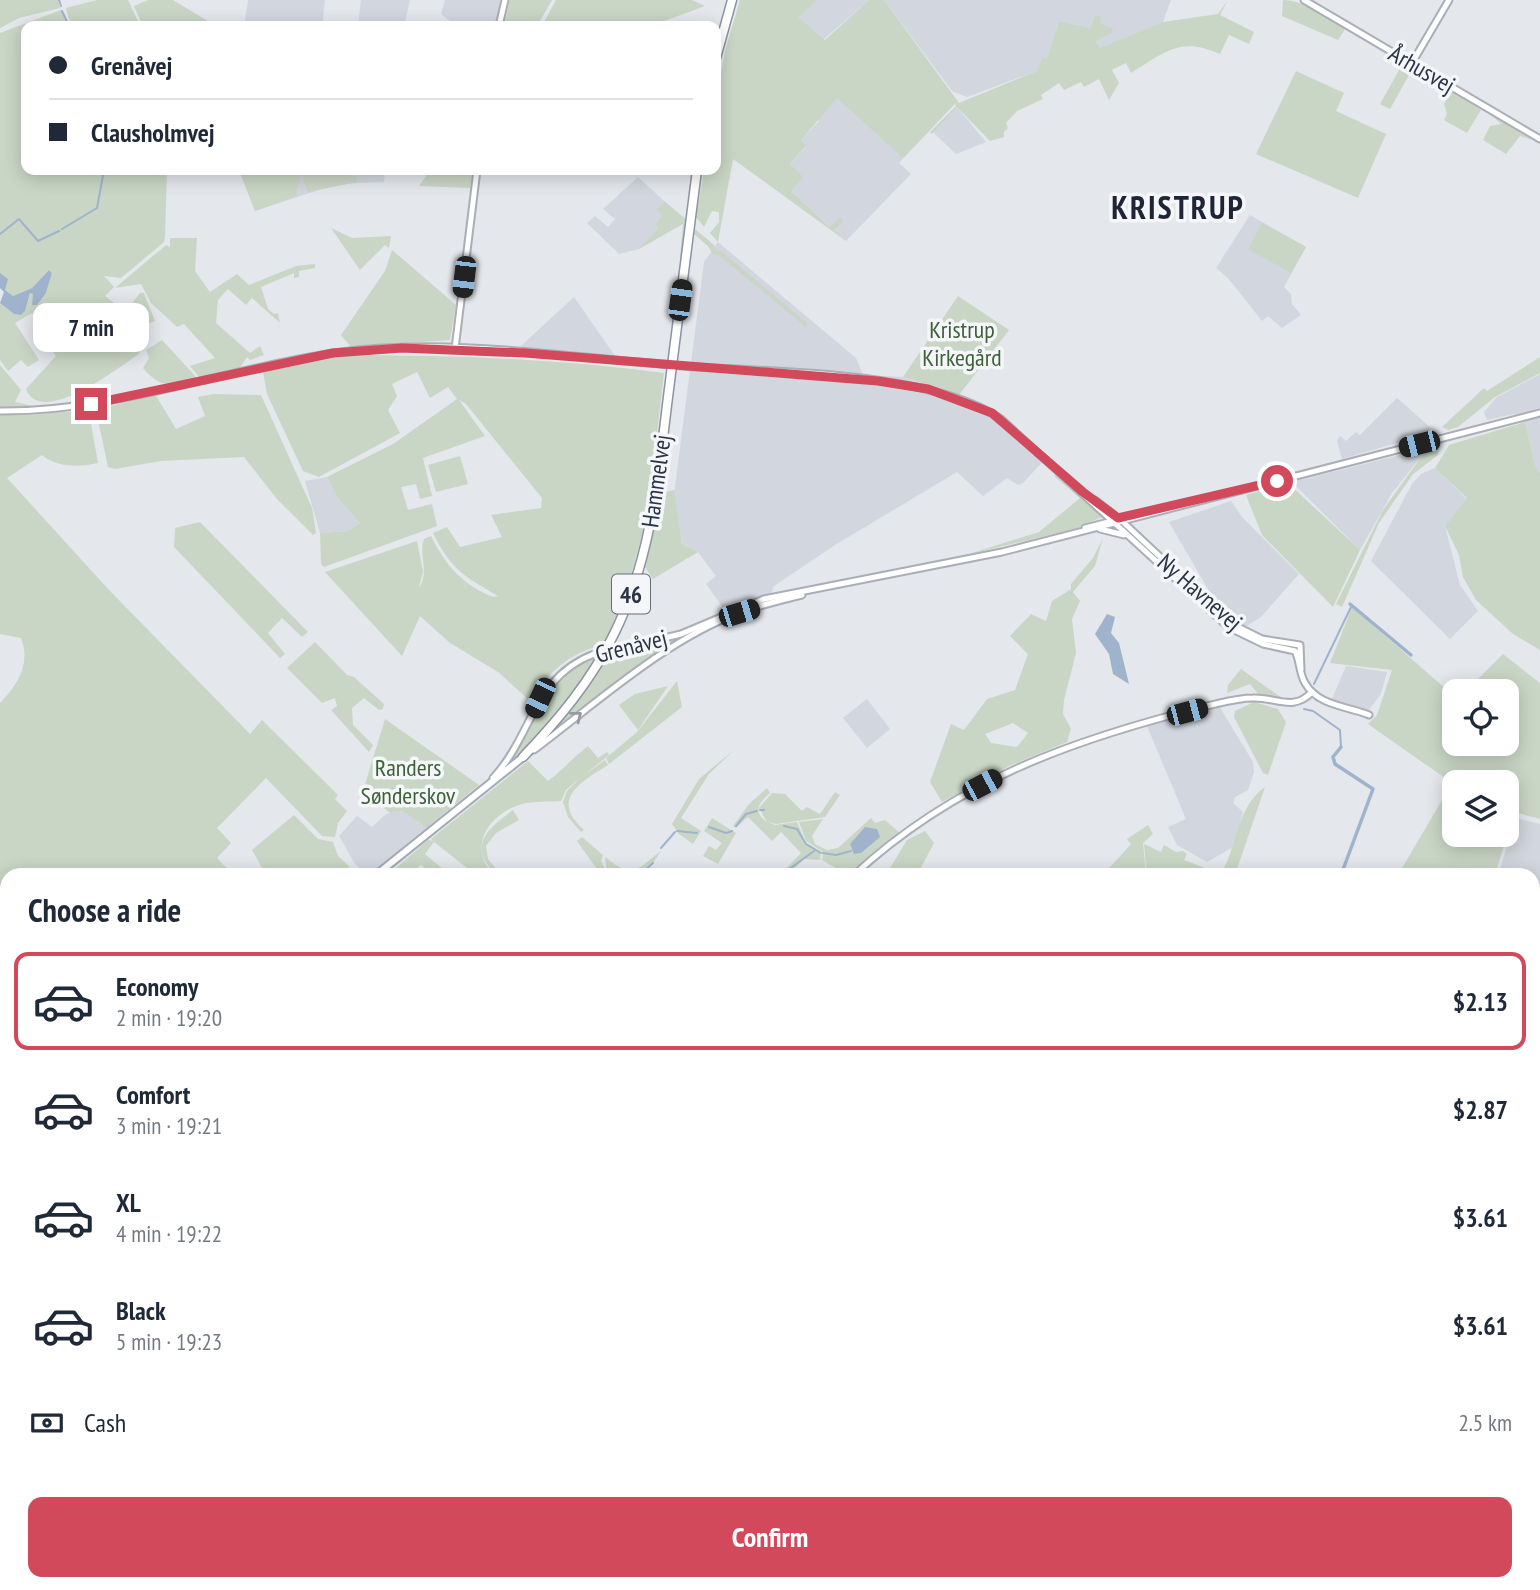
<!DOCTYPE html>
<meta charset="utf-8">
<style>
body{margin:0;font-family:"PT Sans Narrow",sans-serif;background:#f6f6f7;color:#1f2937;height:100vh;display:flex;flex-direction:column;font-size:26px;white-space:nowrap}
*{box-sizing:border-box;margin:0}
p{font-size:23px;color:#747a83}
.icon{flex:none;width:38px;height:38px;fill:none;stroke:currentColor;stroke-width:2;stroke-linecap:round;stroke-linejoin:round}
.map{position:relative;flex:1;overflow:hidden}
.sheet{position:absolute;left:0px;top:868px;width:1540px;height:723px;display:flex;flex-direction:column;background:#fff;border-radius:21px 21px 0 0;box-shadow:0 4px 18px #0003}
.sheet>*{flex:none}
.hud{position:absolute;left:21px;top:21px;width:700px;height:154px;border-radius:14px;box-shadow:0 4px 18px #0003;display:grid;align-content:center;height:154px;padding:0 28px;background:#fff}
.controls{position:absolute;left:1442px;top:679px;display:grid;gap:14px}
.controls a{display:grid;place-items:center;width:77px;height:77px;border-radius:14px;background:#fff;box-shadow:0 4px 18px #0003;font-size:35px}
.end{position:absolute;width:32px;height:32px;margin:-16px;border:9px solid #d1495b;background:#fff;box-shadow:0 0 0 4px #fff}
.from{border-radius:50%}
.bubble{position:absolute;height:49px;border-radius:14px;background:#fff;box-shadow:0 4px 18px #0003;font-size:23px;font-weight:700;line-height:49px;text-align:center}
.car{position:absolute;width:21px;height:42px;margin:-21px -10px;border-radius:9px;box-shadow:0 0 5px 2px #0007;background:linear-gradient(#222 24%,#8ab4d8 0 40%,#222 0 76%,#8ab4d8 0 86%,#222 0)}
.hud b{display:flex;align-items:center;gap:24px;height:66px;font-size:26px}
.hud b+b{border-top:2px solid #e0e1e3}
.hud i{width:18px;height:18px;background:#1f2937}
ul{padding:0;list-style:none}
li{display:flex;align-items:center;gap:21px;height:98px;margin:0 14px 10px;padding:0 14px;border:4px solid transparent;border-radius:14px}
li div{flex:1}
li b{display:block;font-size:26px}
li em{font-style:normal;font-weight:700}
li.selected{border-color:#d1495b}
li>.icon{width:63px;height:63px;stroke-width:1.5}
h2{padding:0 28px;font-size:32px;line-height:84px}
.pay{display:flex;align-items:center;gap:18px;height:77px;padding:0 28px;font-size:26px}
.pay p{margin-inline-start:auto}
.button{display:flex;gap:14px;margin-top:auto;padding:14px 28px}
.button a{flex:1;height:80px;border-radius:14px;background:#d1495b;color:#fff;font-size:28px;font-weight:700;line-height:80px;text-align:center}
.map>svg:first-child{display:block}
</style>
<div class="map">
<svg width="1540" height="1590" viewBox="0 0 1540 1590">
<rect width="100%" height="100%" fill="#e4e7ec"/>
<g fill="#d2d6de">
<polygon points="248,0 325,0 322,26 244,26"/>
<polygon points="361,0 410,0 404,26 358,26"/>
<polygon points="445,0 501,0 495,26 456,26 441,14"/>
<polygon points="776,0 869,0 824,39"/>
<polygon points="884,0 1171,0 1163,22 1089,52 1096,30 1059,21 1047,60 1037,71 967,97 952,91"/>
<polygon points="822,48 956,103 899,163 911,174 846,241 791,191 790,164 806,147 800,141 819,121 754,60"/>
<polygon points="957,107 986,142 956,154 933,132"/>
<polygon points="239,170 385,170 384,182 337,184 255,211"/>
<polygon points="638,177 672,208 661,230 639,249 619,254 587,223 595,216 608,227 615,219 603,209"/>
<polygon points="1250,215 1306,247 1284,287 1291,294 1292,304 1301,315 1282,328 1268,316 1262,321 1228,278 1216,268"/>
<polygon points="718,242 856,358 863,375 903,377 985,406 1005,417 1048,456 1023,483 1018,485 1007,478 983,496 957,472 835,545 774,586 771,594 724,609 706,584 716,576 698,552 682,544 674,494 704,262"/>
<polygon points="574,297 615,356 520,347"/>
<polygon points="1540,374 1540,473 1535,466 1525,422 1514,414 1487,420 1484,412 1497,397"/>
<polygon points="1397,398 1431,428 1424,435 1342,459 1337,441 1340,436 1346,441 1356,432 1360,435"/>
<polygon points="1424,453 1392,493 1360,550 1292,482 1400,455"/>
<polygon points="1435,468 1467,499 1445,526 1460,585 1478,611 1450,639 1371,561 1412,484 1421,474"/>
<polygon points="327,477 338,498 360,523 348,531 320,533 305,481"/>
<polygon points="1231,501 1242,517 1299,574 1261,617 1245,627 1216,603 1169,522"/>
<polygon points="1346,666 1387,672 1381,694 1368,711 1332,699"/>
<polygon points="867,699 890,729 867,748 843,718"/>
<polygon points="1219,706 1253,762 1254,772 1248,790 1235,797 1233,803 1243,812 1235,846 1207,862 1177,845 1168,827 1186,819 1147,726"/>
<polygon points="403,811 426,828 368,875 355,864 339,836 357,816 372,827 386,814"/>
<polygon points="1516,818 1540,824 1540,910 1533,908 1533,875 1498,875"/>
</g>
<g fill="#c9d6c5" fill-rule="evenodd">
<polygon points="0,0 58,0 60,8 19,18 0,28"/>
<polygon points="97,0 128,0 140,26 71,26 66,8"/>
<polygon points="148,0 173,0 216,26 143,26 134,6"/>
<polygon points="510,0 552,0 537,26 504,26"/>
<polygon points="556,0 692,0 705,6 651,26 542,26"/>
<path d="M 740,0 L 817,0 L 798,17 L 825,40 L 869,0 L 884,0 L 959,103 L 1037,71 L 1042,58 L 1047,59 L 1059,21 L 1090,28 L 1096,15 L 1101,17 L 1100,23 L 1112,28 L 1113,32 L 1095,41 L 1099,48 L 1163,22 L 1218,14 L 1228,0 L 1220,15 L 1254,32 L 1249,44 L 1229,35 L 1220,54 C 1180,36 1165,52 1131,73 L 1126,63 L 1112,70 L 1119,83 L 1109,100 L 1099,79 L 1084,87 L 1081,82 L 1064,90 L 1059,83 L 1041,95 L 1043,99 L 1017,111 L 1006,123 L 1008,128 L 1004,132 L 1004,137 L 990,141 L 957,107 L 932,134 L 930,132 L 956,106 L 955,103 L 903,158 L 837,98 L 801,140 L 806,146 L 790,164 L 803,177 L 791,191 L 830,227 L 840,218 L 843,221 L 834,230 L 846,241 L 733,159 L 718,242 L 710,233 L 719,222 L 719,212 L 712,211 L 704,227 L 696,217 L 704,170 L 716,170 L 716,100 L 726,47 Z"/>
<path d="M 1283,0 C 1303,0 1327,18 1345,29 L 1338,40 L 1282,16 Z"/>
<path d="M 61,10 L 68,26 L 26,26 L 26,170 L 167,170 L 165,237 L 164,242 L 121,278 L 104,276 L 114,287 L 105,296 L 122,309 L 110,319 L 117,327 L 124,328 L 142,316 L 133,302 L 140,293 L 144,293 L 155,321 L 149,323 L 143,335 L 139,354 C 118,368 41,428 26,389 L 56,356 L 37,325 L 48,318 L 46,313 L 30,314 L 15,323 L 39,360 L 28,367 L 21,360 L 8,371 L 0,360 L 0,303 L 14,314 L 21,315 L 25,311 L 30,293 L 33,293 L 37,305 L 46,293 L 52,273 L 49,270 L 32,288 L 13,296 L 5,290 L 0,273 L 0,33 Z"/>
<polygon points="1403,63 1413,68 1390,109 1380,104"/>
<polygon points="1296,71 1344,93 1336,111 1386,134 1358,198 1256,154"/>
<polygon points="1452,91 1481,110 1467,133 1444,120 1447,114 1444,104"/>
<polygon points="1486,111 1532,140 1520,136 1506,154 1483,140 1490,126 1501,124"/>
<polygon points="239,170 302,170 296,196 255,211 241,175 245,172"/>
<polygon points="304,170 356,176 357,182 308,192 303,179"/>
<polygon points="430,170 473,170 470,188 419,186"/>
<polygon points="665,202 687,220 684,255 680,257 683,224 639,249 658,229 656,224 662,216 657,209"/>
<polygon points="1262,223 1306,247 1291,273 1248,249"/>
<polygon points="331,228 352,238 391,236 389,248 385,245 360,270"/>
<polygon points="695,229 714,245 716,251 721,251 807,323 807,328 721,257 712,253 708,246 694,234"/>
<polygon points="170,238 197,238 195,271 210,292 237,274 249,285 296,266 315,264 315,268 299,271 299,277 294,278 294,273 261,287 268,309 274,314 278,313 280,323 252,298 246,305 228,289 218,300 216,323 250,353 260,346 264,355 250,360 247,357 239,369 199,377 190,366 215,358 184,324 177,327 151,303 141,284 115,288 166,245 170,247"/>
<polygon points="392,250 456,305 450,340 351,347 341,335 385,271"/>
<polygon points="958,296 1009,330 959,395 903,377"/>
<path d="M 162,340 L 196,377 L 196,378 C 169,384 163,391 143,368 L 149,358 L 146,350 Z"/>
<path d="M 347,355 C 453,355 560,359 664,373 L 647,518 L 626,593 L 604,645 C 569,652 549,673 529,700 L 498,672 L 450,643 L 420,616 L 402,656 L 325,572 L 417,541 L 423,571 L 419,588 C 430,572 418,555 424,539 L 431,536 C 445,565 463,585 493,597 L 498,596 C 464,576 452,571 433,533 L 447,527 L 460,547 L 502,537 L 491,515 L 541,508 L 542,498 L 466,404 L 459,400 L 485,436 L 423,458 L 432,496 L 420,499 L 416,484 L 401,487 L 408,510 L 432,504 L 437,526 L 324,567 L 321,564 L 320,533 L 348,531 L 360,523 L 338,498 L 327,477 L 393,444 L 457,399 L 448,387 L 430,398 L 417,372 L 392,384 L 397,396 L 388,410 L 400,433 L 319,477 L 303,471 L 267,394 L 263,372 Z"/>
<polygon points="1540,357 1540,373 1495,397 1458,427 1448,430 1442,427 1484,388 1487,391"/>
<polygon points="0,365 21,390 15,402 38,407 0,408"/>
<polygon points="155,394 176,429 205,416 198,397 213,394 261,395 312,508 316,533 313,535 277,499 244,457 161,461 115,469 108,467 97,415 100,409"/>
<path d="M 83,411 L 90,418 L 98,463 C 80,467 57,468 42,455 L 7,478 L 109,590 L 250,734 L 262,720 L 338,795 L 335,799 L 347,811 L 338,823 L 335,837 L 322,836 L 266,778 L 217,828 L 231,843 L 217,858 L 233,875 L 7,875 L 7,914 L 0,908 L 0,703 C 18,685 31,663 21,638 L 0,634 L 0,415 Z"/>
<polygon points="1525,422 1535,466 1540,473 1540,650 1513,634 1476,600 1463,577 1459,555 1445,526 1467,498 1435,468 1449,445"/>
<polygon points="1430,446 1439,448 1438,455 1413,474 1379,523 1342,607 1336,604 1383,510 1424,453 1404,457 1402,453"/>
<polygon points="460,456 468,484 436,492 428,465"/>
<polygon points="1055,474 1102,517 1075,529 969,554 1039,532 1080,498 1055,477"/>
<polygon points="1288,483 1360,550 1333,607 1262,535 1246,495"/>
<polygon points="674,490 682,544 698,552 653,579 645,567 661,493"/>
<polygon points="200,522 308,632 302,637 282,618 268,633 285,654 280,658 174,547 175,528"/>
<path d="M 1103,538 L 1095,566 L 1073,592 L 1080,601 L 1072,619 L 1076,653 L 1064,700 L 1063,714 L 1071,729 L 1067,742 L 1009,766 L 942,802 L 930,782 L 951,724 L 964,730 L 987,699 L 1015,690 L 1028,654 L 1010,636 L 1031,614 L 1046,621 L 1052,601 L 1071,589 L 1071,584 L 1093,558 ZM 1013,723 L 1028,733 L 1017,747 L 991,743 L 985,734 Z"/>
<path d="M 1352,607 L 1454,696 L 1454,744 L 1507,744 L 1507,691 L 1466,691 L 1503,654 L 1540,683 L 1540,819 L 1514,812 L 1495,875 L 1398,875 L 1452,783 L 1368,724 L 1377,715 L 1392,670 L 1330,663 ZM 1454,782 L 1507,782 L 1507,835 L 1454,835 Z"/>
<polygon points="713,621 620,681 550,735 573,707 607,653 675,638"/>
<polygon points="315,642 347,675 354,677 384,704 383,709 379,710 364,698 352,708 353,725 373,745 369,752 331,710 337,706 335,698 322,703 287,668"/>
<path d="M 600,655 C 571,700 539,740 498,775 C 533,733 541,671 600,655 Z"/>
<polygon points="1241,669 1282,698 1259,695 1250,684 1227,693 1228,685"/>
<polygon points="677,681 682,707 609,764 606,758 637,732"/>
<polygon points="668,686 638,730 619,705 635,694"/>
<polygon points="1254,702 1278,709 1286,722 1268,775 1263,773 1234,717 1235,711"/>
<polygon points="385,719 479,785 426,828 403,811 390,813 363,791"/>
<path d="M 588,746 L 598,758 L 607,752 L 609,755 L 583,776 L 605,760 L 608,765 C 581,782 549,799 584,830 L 581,832 L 568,817 L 563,802 L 567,791 L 580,778 L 566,790 L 561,801 C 549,802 534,801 522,804 C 488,814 467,847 494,875 L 476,875 L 434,842 L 425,854 L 443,869 L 445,875 L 434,875 L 421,865 L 407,875 L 388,875 L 428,840 L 433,841 L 431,839 L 528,761 L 548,781 C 563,770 570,760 588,746 Z"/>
<polygon points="734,750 709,774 681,818 701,831 693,844 679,834 672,824 699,779"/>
<path d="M 1265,787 L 1235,875 L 1220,875 C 1238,847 1236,807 1265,787 Z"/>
<path d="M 767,788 L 770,793 C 759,802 752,812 767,822 L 759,808 L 772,793 L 785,794 L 802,811 L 807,807 L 820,814 L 835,792 L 840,795 L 825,817 L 776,824 L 768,822 L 775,825 L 797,822 L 806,843 L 821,852 L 820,860 L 804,859 L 788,875 L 782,873 L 801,853 L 781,832 L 772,841 L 748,817 L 736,828 L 733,826 L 749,804 Z"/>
<path d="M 513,810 L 519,820 L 496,833 L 486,846 L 488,859 L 501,875 L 496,875 C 467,845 487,830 513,810 Z"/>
<path d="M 294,815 L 318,839 L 333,842 L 338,856 L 350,867 C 325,880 295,867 266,875 L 252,850 Z"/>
<polygon points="712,818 736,833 718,864 703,856 709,846 716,850 722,843 704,831"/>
<polygon points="871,818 875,823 885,820 901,834 852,875 835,875 839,870 822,860 823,852 806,841 799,822 823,819 812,836 815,844 827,850 838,848"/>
<polygon points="1148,825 1153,834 1143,843 1146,875 1103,875 1131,844 1127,839"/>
<polygon points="925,831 934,843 917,875 886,875 907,840"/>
<path d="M 582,837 L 603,855 L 601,861 L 607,874 L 605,857 C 634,881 638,868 661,851 L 645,875 L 601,875 L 577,841 Z"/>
<polygon points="1144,844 1161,852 1164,845 1176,852 1183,851 1187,854 1184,860 1205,868 1211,875 1150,873 1146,866"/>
<polygon points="1533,912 1540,914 1540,1232 1533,1242"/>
<polygon points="0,913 7,919 7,1151 0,1156"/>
<polygon points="540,1584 554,1585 787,1584 781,1590 533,1590"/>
</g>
<g fill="#9fb4cc">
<polygon points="49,270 52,273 46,293 37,305 32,305 33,294 30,293 25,311 21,315 14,314 0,303 4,292 0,288 0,273 8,279 5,290 13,296 32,288"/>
<polygon points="1107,614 1115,617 1111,633 1119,643 1129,684 1113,674 1109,654 1095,634"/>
<polygon points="865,827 877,829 880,837 861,853 854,854 850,844"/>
<polygon points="1540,1297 1540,1363 1535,1371 1540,1375 1540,1590 1330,1590 1335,1584 1533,1584 1533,1302"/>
</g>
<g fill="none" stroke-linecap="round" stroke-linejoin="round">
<g stroke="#9fb4cc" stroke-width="2">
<polyline points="59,0 61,6"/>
<polyline points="62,11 69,26"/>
<polyline points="62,229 97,208 104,170"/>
<polyline points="0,234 19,219 38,241 59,231"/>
<polyline points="1314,684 1352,605"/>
<polyline points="1304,709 1313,711 1340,730 1341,747"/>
<polyline points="760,810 764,810"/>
<polyline points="736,826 746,814 757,811"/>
<polyline points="784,826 797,829 806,844 821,853"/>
<polyline points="709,827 726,833 732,831"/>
<polyline points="677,831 697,833"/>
<polyline points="661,848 675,832"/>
<polyline points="823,853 836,855 851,851"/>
<polyline points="784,873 814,851"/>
<polyline points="640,875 653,863"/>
<polyline points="1117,1590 1124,1584"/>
</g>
<g stroke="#9fb4cc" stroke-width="3.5">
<polyline points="1350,604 1411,655"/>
<polyline points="1341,747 1333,757 1335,764 1373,789 1341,875"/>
<polyline points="1533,1253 1540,1244"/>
</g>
<defs>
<g id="secondary">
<polyline points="1304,0 1540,139"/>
<polyline points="499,26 505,0"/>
<polyline points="1412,63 1449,0"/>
<polyline points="455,349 477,170"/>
<path d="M 0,411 C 113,412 222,370 333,353 C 443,337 560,356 670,365 C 761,373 926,368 1001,419 L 1228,627 L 1263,644 L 1295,651 C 1300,660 1299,673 1305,683 C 1318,706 1347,706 1369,715"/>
<polyline points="1095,500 1123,522 1232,624 1262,639 1300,645 1301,670"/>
<polyline points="1085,528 1187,502"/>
<polyline points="1100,529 1124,535"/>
<polyline points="618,649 681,634 764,599 1002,552 1540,413"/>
<path d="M 534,750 C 595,704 667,639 739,613 C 760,605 781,600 802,595"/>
<path d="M 493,778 C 533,735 533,677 594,654"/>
<path d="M 854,875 C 958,779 1077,738 1211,705 C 1224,702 1239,698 1253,698 C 1276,697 1293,712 1312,692"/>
<polyline points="0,1253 7,1247"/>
</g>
<g id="primary">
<polyline points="376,875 523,757"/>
<polyline points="0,1170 7,1165"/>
</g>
<g id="highway">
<polyline points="716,58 732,0"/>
<path d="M 523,757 C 559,719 591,681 614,634 C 651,559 658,478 668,397 C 678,321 687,245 697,170"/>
</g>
</defs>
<use href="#secondary" stroke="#a9aeb7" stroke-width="9"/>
<use href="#primary" stroke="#a3abb8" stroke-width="10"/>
<use href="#highway" stroke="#8b94a3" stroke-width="11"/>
<use href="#secondary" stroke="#fff" stroke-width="5"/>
<use href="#primary" stroke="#fff" stroke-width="6"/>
<use href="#highway" stroke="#fff" stroke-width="8"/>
<defs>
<polyline id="rail" points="783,1590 789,1584"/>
</defs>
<use href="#rail" stroke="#7d8696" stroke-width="4.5"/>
<use href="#rail" stroke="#f4f6f9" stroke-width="2" stroke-dasharray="5" stroke-linecap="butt"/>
<defs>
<polyline id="secondary-bridge" points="594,654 618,649"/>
</defs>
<use href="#secondary-bridge" stroke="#a9aeb7" stroke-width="9" stroke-linecap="butt"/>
<use href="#secondary-bridge" stroke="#fff" stroke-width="5"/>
</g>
<defs><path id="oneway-chevron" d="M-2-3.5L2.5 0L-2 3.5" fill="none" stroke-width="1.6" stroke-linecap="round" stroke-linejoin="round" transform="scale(1.75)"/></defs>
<use stroke="#959aa2" href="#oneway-chevron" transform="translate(577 716) rotate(-38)"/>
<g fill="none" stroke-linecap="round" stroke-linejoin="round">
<polyline stroke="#d1495b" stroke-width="9" points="91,404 333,353 402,348 525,353 878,381 928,389 992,413 1083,492 1118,518 1277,481"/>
</g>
<g text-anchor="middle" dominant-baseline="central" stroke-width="7" stroke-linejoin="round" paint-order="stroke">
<rect fill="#f4f6f9" stroke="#676e7b" stroke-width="2" x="612" y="574.5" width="38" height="39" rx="5"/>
<g font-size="23" font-weight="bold" fill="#2b3445">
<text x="631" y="594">46</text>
</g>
<g font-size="24" fill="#2b3445" stroke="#f4f6f9">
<text transform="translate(1422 69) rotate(30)">Århusvej</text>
<text transform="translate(656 481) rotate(-82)">Hammelvej</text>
<text transform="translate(1200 592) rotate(41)">Ny Havnevej</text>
<text transform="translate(631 646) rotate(-14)">Grenåvej</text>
</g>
<g font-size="24" fill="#3f6138" stroke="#f4f6f9">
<text x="962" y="329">Kristrup<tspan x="962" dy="28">Kirkegård</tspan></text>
<text x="408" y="767">Randers<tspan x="408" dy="28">Sønderskov</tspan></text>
</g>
<g font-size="32" font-weight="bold" letter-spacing="2" fill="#1d2536" stroke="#f4f6f9">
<text x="1178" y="207">KRISTRUP</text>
</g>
</g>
</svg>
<div class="controls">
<a><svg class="icon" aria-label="locate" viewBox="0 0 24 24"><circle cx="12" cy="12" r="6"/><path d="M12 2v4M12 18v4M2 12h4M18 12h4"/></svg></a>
<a><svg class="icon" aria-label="layers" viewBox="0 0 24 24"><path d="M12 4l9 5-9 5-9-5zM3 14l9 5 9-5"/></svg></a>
</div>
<i class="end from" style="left:1277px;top:481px"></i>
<i class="end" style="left:91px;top:404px"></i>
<div class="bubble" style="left:33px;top:303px;width:116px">7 min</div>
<i class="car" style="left:464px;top:277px;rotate:187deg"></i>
<i class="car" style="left:680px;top:300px;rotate:8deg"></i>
<i class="car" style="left:1419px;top:444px;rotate:256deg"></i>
<i class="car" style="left:739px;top:613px;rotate:73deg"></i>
<i class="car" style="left:540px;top:698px;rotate:205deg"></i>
<i class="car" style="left:1187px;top:712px;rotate:75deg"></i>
<i class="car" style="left:982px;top:785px;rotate:62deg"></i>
<div class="hud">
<b><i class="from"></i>Grenåvej</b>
<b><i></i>Clausholmvej</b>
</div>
<section class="sheet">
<h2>Choose a ride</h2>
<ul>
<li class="selected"><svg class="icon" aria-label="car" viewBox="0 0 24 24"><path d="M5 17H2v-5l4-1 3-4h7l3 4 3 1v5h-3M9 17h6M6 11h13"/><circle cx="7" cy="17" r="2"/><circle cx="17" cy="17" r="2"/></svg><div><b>Economy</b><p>2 min · 19:20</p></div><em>$2.13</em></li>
<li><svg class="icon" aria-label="car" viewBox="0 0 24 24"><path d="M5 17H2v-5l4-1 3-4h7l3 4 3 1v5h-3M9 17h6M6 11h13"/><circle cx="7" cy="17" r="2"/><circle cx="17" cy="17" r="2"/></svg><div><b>Comfort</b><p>3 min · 19:21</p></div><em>$2.87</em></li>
<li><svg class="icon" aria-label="car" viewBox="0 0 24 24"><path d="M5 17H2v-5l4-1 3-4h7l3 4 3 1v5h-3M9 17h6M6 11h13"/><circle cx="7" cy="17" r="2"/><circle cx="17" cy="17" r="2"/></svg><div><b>XL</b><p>4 min · 19:22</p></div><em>$3.61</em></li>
<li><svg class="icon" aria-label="car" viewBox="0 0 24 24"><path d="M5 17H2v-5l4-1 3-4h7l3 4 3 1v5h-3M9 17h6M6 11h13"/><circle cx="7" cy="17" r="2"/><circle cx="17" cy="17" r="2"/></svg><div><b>Black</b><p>5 min · 19:23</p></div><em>$3.61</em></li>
</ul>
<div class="pay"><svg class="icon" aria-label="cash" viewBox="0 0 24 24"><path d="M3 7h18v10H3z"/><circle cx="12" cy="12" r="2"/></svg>Cash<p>2.5 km</p></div>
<div class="button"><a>Confirm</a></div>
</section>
</div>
